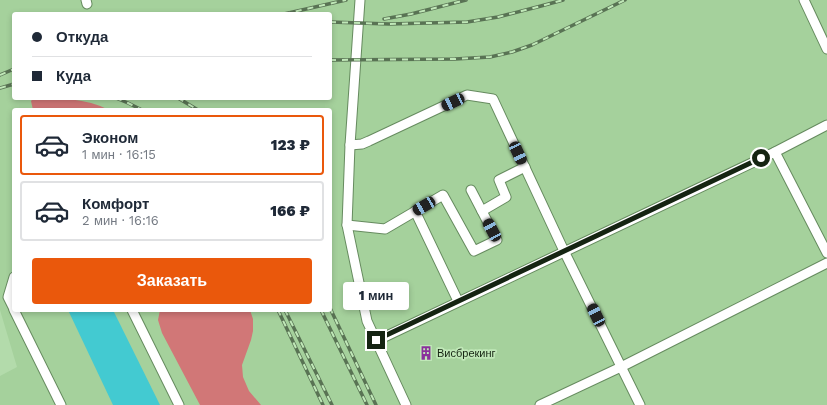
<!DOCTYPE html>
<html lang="ru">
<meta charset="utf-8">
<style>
body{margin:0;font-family:"Work Sans",sans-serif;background:#f2f2f3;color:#1f2937;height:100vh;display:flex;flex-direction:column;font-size:15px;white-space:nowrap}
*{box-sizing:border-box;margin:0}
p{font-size:13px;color:#747a83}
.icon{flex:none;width:22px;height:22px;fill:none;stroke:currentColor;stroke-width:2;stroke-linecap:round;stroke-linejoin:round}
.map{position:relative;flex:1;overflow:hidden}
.details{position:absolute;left:12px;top:108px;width:320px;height:204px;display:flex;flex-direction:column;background:#fff;border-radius:4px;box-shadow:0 2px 6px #0003}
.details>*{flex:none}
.guide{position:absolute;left:12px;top:12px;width:320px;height:88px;border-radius:4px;box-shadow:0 2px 6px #0003;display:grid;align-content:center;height:88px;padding:0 20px;background:#fff}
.end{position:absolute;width:18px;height:18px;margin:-9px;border:5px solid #152412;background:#fff;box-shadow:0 0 0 2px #fff}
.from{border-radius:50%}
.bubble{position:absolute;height:28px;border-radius:4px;background:#fff;box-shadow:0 2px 6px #0003;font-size:13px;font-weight:800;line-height:28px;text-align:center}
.car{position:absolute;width:12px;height:24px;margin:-12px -6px;border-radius:5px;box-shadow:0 0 3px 1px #0007;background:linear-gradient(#222 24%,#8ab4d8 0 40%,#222 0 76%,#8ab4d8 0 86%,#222 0)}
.guide b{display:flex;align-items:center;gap:14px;height:38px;font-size:15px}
.guide b+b{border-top:1px solid #e0e1e3}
.guide i{width:10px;height:10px;background:#1f2937}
ul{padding:7px 0 0;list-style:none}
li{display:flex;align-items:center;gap:12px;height:60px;margin:0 8px 6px;padding:0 12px;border:2px solid #e0e1e3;border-radius:4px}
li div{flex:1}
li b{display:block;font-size:15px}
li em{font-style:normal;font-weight:800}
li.selected{border-color:#ea580c}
li>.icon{width:36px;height:36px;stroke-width:1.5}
.action{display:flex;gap:8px;margin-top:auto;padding:8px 20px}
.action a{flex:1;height:46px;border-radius:4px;background:#ea580c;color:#fff;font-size:16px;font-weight:800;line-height:46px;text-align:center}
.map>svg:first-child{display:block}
</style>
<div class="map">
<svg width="827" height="405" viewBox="0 0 827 405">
<rect width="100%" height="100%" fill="#b3dbab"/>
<path fill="#a5d19c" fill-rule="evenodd" d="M 0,0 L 827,0 L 827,405 L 0,405 L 0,376 L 17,367 L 0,310 ZM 14,14 L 330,14 L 330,98 L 14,98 ZM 14,110 L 330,110 L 330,310 L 14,310 Z"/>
<g fill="#d17777">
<path d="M 34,98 C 59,98 86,98 109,110 L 33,110 L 31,101 Z"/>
<polygon points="160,310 250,310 253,319 253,331 251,340 242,365 243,377 249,391 261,405 200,405 162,333 158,320"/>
</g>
<polygon fill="#43cad1" points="68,310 113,310 160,405 113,405"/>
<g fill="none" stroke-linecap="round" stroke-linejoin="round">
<defs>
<g id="minor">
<polyline points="86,0 87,4"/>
<polyline points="360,0 350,145 347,225 367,321 406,405"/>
<polyline points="804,0 827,49"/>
<polyline points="350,145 362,144 369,141 467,95 493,99 564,251 640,405"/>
<polyline points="775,152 827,253"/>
<polyline points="415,211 458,301"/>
<polyline points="482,211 506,197 499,180 525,167"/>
<polyline points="347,225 385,229 443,195 474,251 497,240 471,190"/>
<polyline points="14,277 8,297 14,309"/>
<polyline points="14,310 61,405"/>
<polyline points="132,310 179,405"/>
<polyline points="376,341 775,152 827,125"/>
<polyline points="540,405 621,367 827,263"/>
</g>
</defs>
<use href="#minor" stroke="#668b5f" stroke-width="11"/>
<use href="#minor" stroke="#fff" stroke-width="9"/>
<defs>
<g id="rail">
<polyline points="284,14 346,0"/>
<polyline points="384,19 411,14 466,0"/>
<polyline points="330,22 389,24 467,22 498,17 541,6 563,0"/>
<polyline points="330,60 455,59 490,57 512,52 532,45 625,0"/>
<polyline points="0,75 14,69"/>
<polyline points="0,88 14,84"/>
<polyline points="116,98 128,103 142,110"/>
<polyline points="178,98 198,110"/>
<polyline points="330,308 376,405"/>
<polyline points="278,310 323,405"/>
<polyline points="285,310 332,405"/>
<polyline points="321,310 367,405"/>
</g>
</defs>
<use href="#rail" stroke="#597354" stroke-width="3.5"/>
<use href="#rail" stroke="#c0e8b8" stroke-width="2" stroke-dasharray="6" stroke-linecap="butt"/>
</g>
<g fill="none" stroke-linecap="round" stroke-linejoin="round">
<polyline stroke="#152412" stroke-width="5" points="376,340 761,158"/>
</g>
<defs>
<symbol id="building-bare" viewBox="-9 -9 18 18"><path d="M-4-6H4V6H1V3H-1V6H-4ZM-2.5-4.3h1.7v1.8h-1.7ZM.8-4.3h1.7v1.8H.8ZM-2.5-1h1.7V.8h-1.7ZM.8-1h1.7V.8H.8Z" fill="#8a309c" stroke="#c0e8b8" stroke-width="2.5" paint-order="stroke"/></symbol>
</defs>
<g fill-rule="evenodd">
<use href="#building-bare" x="416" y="343" width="20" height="20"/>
</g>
<g text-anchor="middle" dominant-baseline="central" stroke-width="3.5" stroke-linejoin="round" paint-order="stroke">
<g font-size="11" fill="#152412" stroke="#c0e8b8" text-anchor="start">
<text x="437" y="353">Висбрекинг</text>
</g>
</g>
</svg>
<i class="end from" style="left:761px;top:158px"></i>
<i class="end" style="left:376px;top:340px"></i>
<div class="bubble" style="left:343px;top:282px;width:66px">1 мин</div>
<i class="car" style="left:453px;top:102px;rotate:245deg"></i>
<i class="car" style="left:518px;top:153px;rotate:155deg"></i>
<i class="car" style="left:424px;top:206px;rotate:240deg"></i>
<i class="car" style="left:492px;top:230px;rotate:332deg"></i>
<i class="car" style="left:596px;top:315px;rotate:334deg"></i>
<div class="guide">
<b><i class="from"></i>Откуда</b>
<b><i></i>Куда</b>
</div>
<section class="details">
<ul>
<li class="selected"><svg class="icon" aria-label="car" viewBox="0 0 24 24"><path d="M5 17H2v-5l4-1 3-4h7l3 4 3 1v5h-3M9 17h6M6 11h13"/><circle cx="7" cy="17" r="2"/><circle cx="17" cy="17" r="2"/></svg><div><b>Эконом</b><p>1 мин · 16:15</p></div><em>123 ₽</em></li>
<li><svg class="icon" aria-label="car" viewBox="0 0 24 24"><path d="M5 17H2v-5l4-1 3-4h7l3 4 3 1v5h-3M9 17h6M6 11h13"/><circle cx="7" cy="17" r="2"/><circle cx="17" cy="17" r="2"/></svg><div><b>Комфорт</b><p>2 мин · 16:16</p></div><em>166 ₽</em></li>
</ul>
<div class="action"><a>Заказать</a></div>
</section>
</div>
